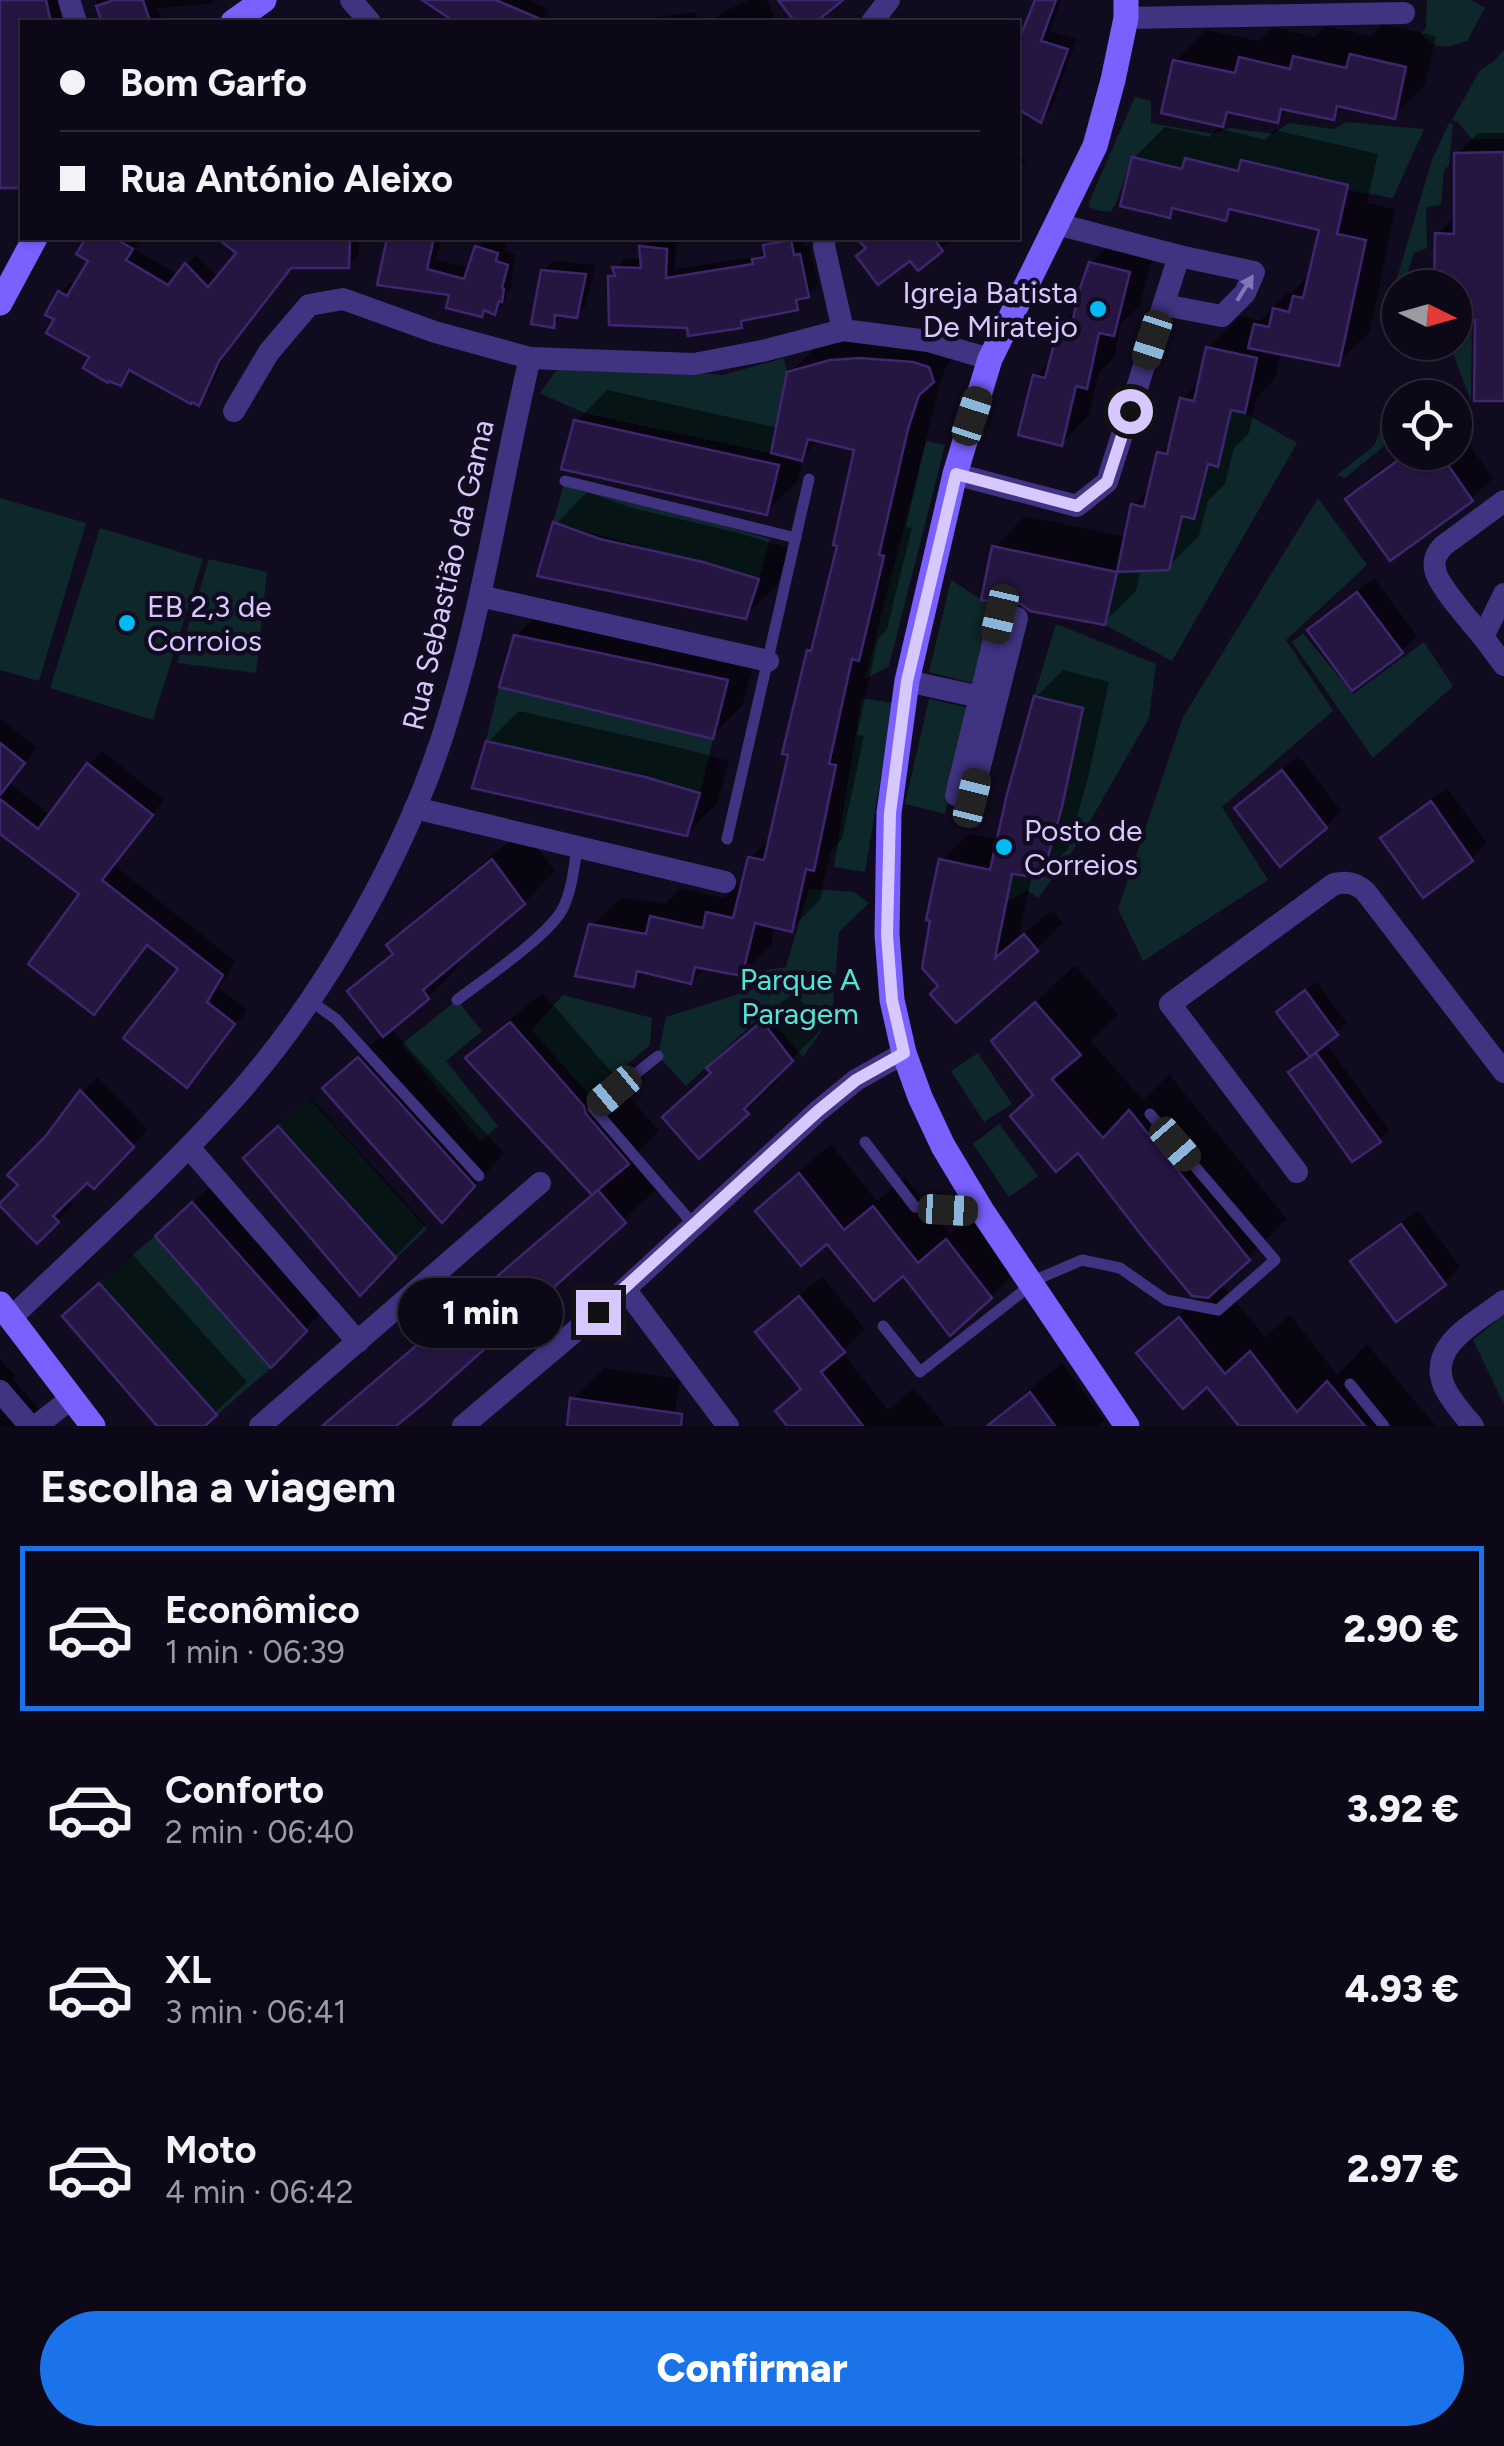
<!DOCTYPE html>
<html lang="pt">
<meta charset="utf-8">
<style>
body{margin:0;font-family:Figtree,sans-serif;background:#1b1624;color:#f1f3f6;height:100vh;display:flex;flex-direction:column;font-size:38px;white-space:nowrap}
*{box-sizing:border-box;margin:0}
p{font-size:32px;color:#9a9aa1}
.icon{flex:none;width:55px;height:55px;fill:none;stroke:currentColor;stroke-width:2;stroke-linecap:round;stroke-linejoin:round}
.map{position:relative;height:1426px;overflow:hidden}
.details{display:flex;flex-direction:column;background:#0d0817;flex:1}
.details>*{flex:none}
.hud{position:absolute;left:20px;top:20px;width:1000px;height:220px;border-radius:0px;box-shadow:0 2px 8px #0004,0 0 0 2px #2d2936;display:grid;align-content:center;height:220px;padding:0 40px;background:#0d0817}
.needle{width:65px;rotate:95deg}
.controls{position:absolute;left:1382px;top:270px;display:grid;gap:20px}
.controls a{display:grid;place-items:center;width:90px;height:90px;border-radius:50%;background:#0d0817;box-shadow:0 2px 8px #0004,0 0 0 2px #2d2936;font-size:50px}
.end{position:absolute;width:45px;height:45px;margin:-22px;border:12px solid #d7c9ff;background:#111;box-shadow:0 0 0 5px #111}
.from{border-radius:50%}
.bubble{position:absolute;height:70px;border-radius:35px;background:#0d0817;box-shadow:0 2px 8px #0004,0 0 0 2px #2d2936;font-size:32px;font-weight:800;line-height:70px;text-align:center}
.car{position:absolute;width:30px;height:60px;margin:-30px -15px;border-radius:12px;box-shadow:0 0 8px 2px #0007;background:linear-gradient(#222 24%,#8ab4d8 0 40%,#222 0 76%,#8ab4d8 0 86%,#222 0)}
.hud b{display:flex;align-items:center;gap:35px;height:95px;font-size:38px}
.hud b+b{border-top:2px solid #2d2936}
.hud i{width:25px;height:25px;background:#f1f3f6}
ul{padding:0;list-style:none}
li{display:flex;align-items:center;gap:30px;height:165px;margin:0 20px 15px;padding:0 20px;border:5px solid transparent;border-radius:0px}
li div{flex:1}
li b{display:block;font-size:38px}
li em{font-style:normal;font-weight:800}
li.current{border-color:#1a73e8}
li>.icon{width:90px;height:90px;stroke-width:1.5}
h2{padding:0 40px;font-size:45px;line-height:120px}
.action{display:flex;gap:20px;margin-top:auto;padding:20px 40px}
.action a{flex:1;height:115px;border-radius:60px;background:#1a73e8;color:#fff;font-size:40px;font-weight:800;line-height:115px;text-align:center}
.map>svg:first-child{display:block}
</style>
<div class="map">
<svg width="1504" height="1426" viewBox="0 0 1504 1426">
<rect width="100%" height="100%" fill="#110b1f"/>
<g fill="#0e272a">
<path d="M 1427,0 L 1471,0 L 1485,8 L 1467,41 C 1446,47 1436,52 1421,33 L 1426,28 Z"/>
<polygon points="1504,50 1504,139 1472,139 1458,122 1452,120 1480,70 1493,62"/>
<polygon points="1135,97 1151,101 1151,123 1214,134 1229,128 1273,134 1289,123 1334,129 1346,122 1424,129 1393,198 1238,171 1185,158 1182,169 1132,157 1116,203 1111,212 1100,211 1089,207 1089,202"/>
<polygon points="1449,123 1453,124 1449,166 1444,169 1441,205 1426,207 1427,248 1414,253 1405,280 1395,285 1432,160"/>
<polygon points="1455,323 1472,324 1471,401 1449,343 1455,342"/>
<polygon points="784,358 787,372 771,453 584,413 540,393 564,360 723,375"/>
<polygon points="1407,382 1419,397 1400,398 1400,433 1345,478 1337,475 1374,446 1393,398"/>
<polygon points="1231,410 1245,413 1297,443 1172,661 1105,625 1117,572 1182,516 1208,464 1218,466"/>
<polygon points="926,441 945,445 889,666 865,679"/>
<polygon points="565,481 770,539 759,579 553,522"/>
<polygon points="0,498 86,523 39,681 0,670"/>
<polygon points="1318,498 1367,565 1286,640 1333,711 1222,807 1268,880 1143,961 1118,909 1183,717"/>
<polygon points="100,528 203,559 153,720 50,688"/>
<polygon points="209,559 267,572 256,673 177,663"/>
<polygon points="951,580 991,606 972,683 929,672"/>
<polygon points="1056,624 1156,664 1149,718 1074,849 1038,898 1027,890 1007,902 1012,874 1042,878 1083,709 1034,696"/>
<polygon points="1303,633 1353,694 1424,642 1453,686 1373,758 1292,642"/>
<polygon points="499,687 713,739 700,793 486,741"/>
<polygon points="862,698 893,703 865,872 834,867"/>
<polygon points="929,699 970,708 945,814 905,804"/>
<polygon points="809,889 854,892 869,903 839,932 832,1016 803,1057 771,1020 769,1008 686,1086 658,1056 666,1017 764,986 769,999 766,970 786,967"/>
<polygon points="563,995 652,1018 650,1045 590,1096 532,1030"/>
<polygon points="457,1000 482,1031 446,1061 498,1126 480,1141 402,1044"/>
<polygon points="978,1053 1012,1104 984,1122 951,1071"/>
<polygon points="309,1098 427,1229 396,1258 278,1126"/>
<polygon points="999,1124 1038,1176 1009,1197 973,1144"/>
<polygon points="155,1236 271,1368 217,1415 99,1283"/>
<polygon points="1504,1315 1504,1404 1473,1340"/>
</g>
<g fill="#0007">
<polygon points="6,0 57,0 62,22 22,22 22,179 16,186 0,186 0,7"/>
<polygon points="96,0 215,0 211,4 158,8 163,22 104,22"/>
<polygon points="426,0 528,0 549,9 544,22 459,22"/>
<polygon points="749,0 767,0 776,22 713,22 723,12"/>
<polygon points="1032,0 1061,0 1050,31 1077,39 1051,110 1041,120 1018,106 1018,48 1037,2"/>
<polygon points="696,12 697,22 653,22 659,17"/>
<polygon points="585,20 631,22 582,22"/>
<polygon points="1383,24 1436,36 1425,85 1394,116 1346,105 1333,118 1290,108 1277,121 1235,111 1223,124 1175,61 1207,30 1259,41 1273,27 1315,37 1326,26 1371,36"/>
<polygon points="1165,127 1209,137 1218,128 1265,140 1275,130 1378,154 1367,203 1395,209 1370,332 1338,363 1281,352 1275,379 1257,397 1249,433 1234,448 1225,484 1208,501 1199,536 1168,567 1141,568 1136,591 1104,622 994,548 1025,516 1127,537 1133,505 1152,487 1160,453 1173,440 1182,399 1201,380 1208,348 1240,316 1260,321 1287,293 1290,294 1306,278 1310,279 1322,228 1236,208 1225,218 1178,207 1169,215 1134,158"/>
<polygon points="1478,133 1504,133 1504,399 1478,318 1455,317 1455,288 1437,234 1457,214 1457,154"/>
<polygon points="1018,152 1026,161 1018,171"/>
<polygon points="1119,235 1156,245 1140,305 1121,324 1114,358 1099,373 1089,415 1062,443 1035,377 1053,359 1062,323 1078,307 1091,263"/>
<polygon points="89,238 141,238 134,249 179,275 196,255 219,278 239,253 225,241 228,238 359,238 359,255 348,266 292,266 229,348 208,393 198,403 133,369 120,383 57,318 60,293 70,282 76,286 92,260 80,253"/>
<polygon points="390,238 441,238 436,260 470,268 477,247 487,238 507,243 505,251 516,255 511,279 513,279 511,289 507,293 505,302 495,312 487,308 481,315 453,293 380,283"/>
<polygon points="652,238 676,239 675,269 759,256 775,238 802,238 804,247 810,245 818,284 796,307 750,316 741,325 689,326 610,277 625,258 643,259 642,247"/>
<polygon points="868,238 950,238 951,239 941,249 910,257 869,248 863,242"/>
<polygon points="553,261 595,265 586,305 576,315 565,314 553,325 543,271"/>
<polygon points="861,332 962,351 946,366 936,398 906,527 912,528 887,629 878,639 857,735 864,736 842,839 831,850 820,900 791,929 775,925 771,945 742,974 706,967 691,982 647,971 633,985 592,926 621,897 665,904 681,888 724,898 737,885 743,886 750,858 772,836 810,651 815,646 840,545 857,449 820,439 803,456 798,481 766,512 576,422 607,390 779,428 790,373 819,344"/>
<polygon points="1455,425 1493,478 1471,499 1390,557 1348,499 1369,478 1405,452 1455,452"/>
<polygon points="587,492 632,508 735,532 789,548 777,585 745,616 556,524"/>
<polygon points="1374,578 1417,636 1401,651 1310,630 1326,614"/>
<polygon points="547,604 757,650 743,705 712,736 516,636"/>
<polygon points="1063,670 1109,682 1088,778 1068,849 1041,876 1032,875 1019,937 1052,910 1063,923 1036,950 941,986 941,861 968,834 999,840 1036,697"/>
<polygon points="519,711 677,747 729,761 718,802 687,834 488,742"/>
<polygon points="0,718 37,748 10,783 51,816 89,765 102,751 164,800 114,865 235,961 219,988 247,1010 201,1072 187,1085 182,968 149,944 107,999 94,1012 82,893 0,831"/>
<polygon points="1299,756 1341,811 1326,827 1237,808 1253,793"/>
<polygon points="1447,788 1487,843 1471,859 1423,894 1383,839 1399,823"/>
<polygon points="524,830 555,871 524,903 454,960 459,966 428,997 390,1028 504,1153 473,1188 325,1089 384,1033 350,991 394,950 389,945 420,914"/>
<polygon points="1075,965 1118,1014 1091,1041 1143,1100 1169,1074 1287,1219 1221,1283 1265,1337 1290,1314 1337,1375 1367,1344 1436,1426 1242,1426 1207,1383 1139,1353 1201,1295 1036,1094 995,1041"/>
<polygon points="1316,982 1347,1023 1325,1042 1389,1130 1379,1140 1291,1073 1312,1055 1290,1002"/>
<polygon points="794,992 823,1028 774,1077 778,1081 699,1155 713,1071 710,1068 741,1037"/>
<polygon points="543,993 614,1075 616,1082 659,1131 630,1160 656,1190 506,1329 392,1426 319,1426 593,1193 469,1058 500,1027"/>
<polygon points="98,1077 148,1130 94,1186 87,1180 67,1199 73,1205 37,1240 22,1185 47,1139 82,1092"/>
<polygon points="310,1097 426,1225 360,1292 277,1127"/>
<polygon points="831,1144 877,1201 905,1177 950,1234 979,1210 1022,1265 990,1297 904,1273 758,1211 789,1180"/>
<polygon points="224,1173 336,1298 271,1364 158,1236"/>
<polygon points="1418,1210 1460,1267 1444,1283 1354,1262 1369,1246"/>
<polygon points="132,1254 247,1382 201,1426 160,1426 97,1285"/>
<polygon points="822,1276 865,1329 842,1352 888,1410 914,1388 946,1426 791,1426 803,1387 759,1332 780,1311"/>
<polygon points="0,1359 16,1376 13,1379 49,1421 46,1426 0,1426"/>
<polygon points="1062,1363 1104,1420 1098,1426 991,1426 1021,1396"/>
<polygon points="604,1368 681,1379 672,1426 569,1426 573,1399"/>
</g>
<g fill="#241641" stroke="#3e266f" stroke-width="2.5">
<polygon points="0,0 46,0 51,22 22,22 22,182 17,188 0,188"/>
<polygon points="114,0 143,0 150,22 102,22 96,6"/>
<polygon points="422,0 496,0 547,22 455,22"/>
<polygon points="778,0 843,0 816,22 795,22"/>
<polygon points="1035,0 1056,0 1041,41 1068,49 1041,123 1018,109 1018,42"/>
<polygon points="1350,54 1406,67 1395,119 1337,106 1334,120 1281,109 1278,123 1227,112 1223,127 1161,113 1173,60 1235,73 1239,57 1290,69 1293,56 1346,68"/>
<polygon points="1504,152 1504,401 1474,401 1475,320 1455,320 1455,288 1434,288 1435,233 1454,234 1454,153"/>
<polygon points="1132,157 1182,169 1185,158 1238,171 1241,160 1348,185 1337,234 1366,240 1339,366 1248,348 1254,324 1269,327 1273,308 1289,312 1293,296 1303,298 1319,230 1229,209 1226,221 1172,208 1170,218 1120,206"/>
<polygon points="86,238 114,238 133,249 126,260 168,285 185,263 208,287 236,253 217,238 350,238 349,268 291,268 219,361 199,406 192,402 191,404 129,370 121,386 109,381 108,383 83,368 89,357 46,333 54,319 45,315 58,291 67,296 88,261 76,254"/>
<polygon points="387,238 434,238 427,269 464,279 475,246 498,253 496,261 508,265 502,288 504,289 502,302 499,301 495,315 484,310 482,317 446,308 449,295 377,285"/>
<polygon points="856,238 933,238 943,251 918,271 910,261 878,285 856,256 866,248"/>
<polygon points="791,240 794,255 800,254 809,297 796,300 798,310 741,321 742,328 688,336 687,328 609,325 608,276 615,276 612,267 641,268 639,246 667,249 666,278 753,264 752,259 765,257 763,245"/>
<polygon points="1089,262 1130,272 1114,336 1099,333 1087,389 1076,386 1062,446 1018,435 1033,375 1045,378 1060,322 1072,325 1078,294"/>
<polygon points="541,270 586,274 577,318 555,315 554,328 531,324"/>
<polygon points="1206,347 1257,358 1245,413 1231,410 1218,467 1208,464 1194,519 1182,516 1169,570 1117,572 1131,504 1144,507 1157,452 1167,454 1180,398 1194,401"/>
<polygon points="860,358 913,362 929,367 934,382 919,395 908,429 879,555 884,556 859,661 852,659 829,764 836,765 814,871 806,869 792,932 755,923 742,976 695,967 691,984 637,971 634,987 575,976 589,924 646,934 650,916 703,928 706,912 733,918 748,857 764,860 788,755 782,754 807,650 811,651 837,546 833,545 854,450 808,439 802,461 771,453 787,372 830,360"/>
<polygon points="574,420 779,465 767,515 561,469"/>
<polygon points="1409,452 1439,452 1473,501 1390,561 1345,499"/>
<polygon points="553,522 600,539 703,562 759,579 746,619 537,576"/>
<polygon points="992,546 1117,572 1105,625 1030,611 1021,604 1003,599 992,602 981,600"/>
<polygon points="1357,592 1403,653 1352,691 1307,630"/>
<polygon points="514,635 728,680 713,739 499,687"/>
<polygon points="1034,696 1083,708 1062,807 1042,878 1012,874 995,958 1024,934 1038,951 956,1023 930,994 938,986 922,968 930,921 926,920 939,859 990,870 1007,794"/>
<polygon points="486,741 645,777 700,793 687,836 472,788"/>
<polygon points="0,743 25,763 0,795"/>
<polygon points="87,763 153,815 102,880 223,975 207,1002 235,1024 187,1088 123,1038 178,969 147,945 94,1015 28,964 79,894 0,834 0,799 38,829"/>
<polygon points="1282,770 1327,828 1280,867 1234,808"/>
<polygon points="1431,801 1473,861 1423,898 1380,838"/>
<polygon points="492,859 525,904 423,990 429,999 383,1037 347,991 393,954 386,945"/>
<polygon points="1305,990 1338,1035 1311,1056 1316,1053 1381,1142 1352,1162 1288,1072 1310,1057 1276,1012"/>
<polygon points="1035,1002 1081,1055 1052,1079 1103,1138 1129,1110 1250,1260 1208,1298 1192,1296 1142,1236 1078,1153 1056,1172 1010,1116 1033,1095 991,1041"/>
<polygon points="762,1021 793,1061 744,1109 749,1114 699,1159 662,1117 711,1073 706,1068"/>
<polygon points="510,1022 584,1106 586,1114 629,1164 592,1195 465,1058"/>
<polygon points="358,1057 475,1186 442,1223 322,1088"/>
<polygon points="80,1090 134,1147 94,1189 87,1183 53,1216 59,1222 37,1244 0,1206 0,1203 18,1185 7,1175 45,1137"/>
<polygon points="278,1126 396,1258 360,1296 243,1158"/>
<polygon points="799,1173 844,1230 873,1206 918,1263 946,1239 992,1298 950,1336 903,1276 874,1301 827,1244 801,1266 755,1211"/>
<polygon points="598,1190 626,1223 423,1404 396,1426 322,1426"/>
<polygon points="192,1202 307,1331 271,1368 155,1236"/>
<polygon points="1401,1224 1446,1285 1396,1322 1350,1261"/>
<polygon points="99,1283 217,1415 205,1426 157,1426 62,1316"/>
<polygon points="799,1296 845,1352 821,1372 863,1426 787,1426 775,1411 801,1389 755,1332"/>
<polygon points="1179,1317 1225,1374 1250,1351 1297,1412 1327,1381 1365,1426 1239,1426 1207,1387 1183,1409 1136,1353"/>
<polygon points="1030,1392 1055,1426 987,1426"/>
<polygon points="570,1398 682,1414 681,1426 567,1426"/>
</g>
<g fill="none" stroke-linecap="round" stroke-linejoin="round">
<g stroke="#403381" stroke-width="11">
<polyline points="565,481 796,538"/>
<polyline points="727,839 809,479"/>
<polyline points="309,1000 336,1019 479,1176"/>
<path d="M 457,1000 C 483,980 550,935 563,908 C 572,890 574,867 577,848"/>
<polyline points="658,1056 593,1108 693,1224"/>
<polyline points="865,1142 915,1207 982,1211"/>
<polyline points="883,1326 920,1372 1040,1278 1082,1260 1120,1268 1166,1300 1218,1310 1275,1260 1150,1114"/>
<polyline points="1350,1384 1384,1426"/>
</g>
<g stroke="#403381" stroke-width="22">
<polyline points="69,0 76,22"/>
<polyline points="351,0 370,22"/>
<polyline points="1126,18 1404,13"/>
<polyline points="872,22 889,0"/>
<polyline points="825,238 824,246 843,330"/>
<polyline points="1164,305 1222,316 1245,293 1254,272 1179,256"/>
<polyline points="234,411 269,352 309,305 343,299 435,332 530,358 694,364 762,351 843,330 928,341 990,359"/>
<polyline points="955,474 1077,506 1107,482 1179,256 1057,224"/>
<polyline points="1504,594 1483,637 1504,665"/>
<polyline points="480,596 768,661"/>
<path d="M 1483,637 C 1472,623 1437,585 1435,569 C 1433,559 1437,553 1443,546 L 1504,501"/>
<polyline points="907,681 980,697 956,795 972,798 1017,618 1000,614 980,697"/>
<polyline points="415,808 725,882"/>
<polyline points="190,1146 192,1151 358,1342"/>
<path d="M 1297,1172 L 1170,1004 L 1334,884 C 1347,881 1355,883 1365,891 L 1504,1072"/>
<polyline points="625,1289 728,1426"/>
<path d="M 12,1317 C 88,1244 168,1173 238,1094 C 328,992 412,842 450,712 C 485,596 502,475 530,358"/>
<polyline points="0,1391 30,1426"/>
<polyline points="36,1426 72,1398"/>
<polyline points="260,1426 540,1183"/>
<polyline points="463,1426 625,1289 818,1111 856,1080 904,1053"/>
<path d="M 1473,1426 C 1463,1414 1450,1400 1444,1386 C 1427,1345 1477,1322 1504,1301"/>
</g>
<g stroke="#7960ff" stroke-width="25">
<polyline points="1126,0 1126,18 1113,80 1095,146 990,359 955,474 907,681 889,813 887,935 892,1000 904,1053 920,1097 943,1146 982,1211 1127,1426"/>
<polyline points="233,22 264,0"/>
<polyline points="0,303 35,238"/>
<polyline points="0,1304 93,1426"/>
</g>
</g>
<defs><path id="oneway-solid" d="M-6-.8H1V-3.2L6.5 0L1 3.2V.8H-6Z" transform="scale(2.5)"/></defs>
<use fill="#8476ba" href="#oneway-solid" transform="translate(1245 288) rotate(-58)"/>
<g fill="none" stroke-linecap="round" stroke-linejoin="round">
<polyline stroke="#d7c9ff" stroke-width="12" points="598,1312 818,1111 856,1080 904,1053 892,1000 887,935 890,813 907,681 956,474 1077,506 1107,482 1130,411"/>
</g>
<g fill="#00bbf4" stroke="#110b1f" stroke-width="4">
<circle cx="1098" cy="309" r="10"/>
<circle cx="127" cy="623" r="10"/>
<circle cx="1004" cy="847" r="10"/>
</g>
<g text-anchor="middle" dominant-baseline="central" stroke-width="9" stroke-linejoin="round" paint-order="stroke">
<g font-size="30" fill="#d7c9ff" stroke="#110b1f" text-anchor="start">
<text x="1078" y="292" text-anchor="end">Igreja Batista<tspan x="1078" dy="34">De Miratejo</tspan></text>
<text x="147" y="606">EB 2,3 de<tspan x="147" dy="34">Corroios</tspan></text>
<text x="1024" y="830">Posto de<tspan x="1024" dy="34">Correios</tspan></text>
</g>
<g font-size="30" fill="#d7c9ff" stroke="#110b1f">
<text transform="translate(448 575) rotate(-77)">Rua Sebastião da Gama</text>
</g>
<g font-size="30" fill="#4fe6d4" stroke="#110b1f">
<text x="800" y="979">Parque A<tspan x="800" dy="34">Paragem</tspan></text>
</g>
</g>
</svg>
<div class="controls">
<a><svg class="needle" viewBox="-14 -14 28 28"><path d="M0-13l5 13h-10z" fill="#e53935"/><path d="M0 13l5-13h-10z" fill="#9a9aa1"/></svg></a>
<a><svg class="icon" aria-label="locate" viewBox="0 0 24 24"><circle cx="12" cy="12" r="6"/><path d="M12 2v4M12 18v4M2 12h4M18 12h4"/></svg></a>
</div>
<i class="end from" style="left:1130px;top:411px"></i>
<i class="end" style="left:598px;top:1312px"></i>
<div class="bubble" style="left:398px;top:1278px;width:165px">1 min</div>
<i class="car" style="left:1152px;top:340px;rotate:198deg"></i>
<i class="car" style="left:972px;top:416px;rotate:18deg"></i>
<i class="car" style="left:1000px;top:614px;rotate:193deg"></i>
<i class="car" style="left:972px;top:798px;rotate:14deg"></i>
<i class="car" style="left:614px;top:1091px;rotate:230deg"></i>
<i class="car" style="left:1175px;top:1144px;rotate:139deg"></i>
<i class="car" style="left:948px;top:1210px;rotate:93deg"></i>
<div class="hud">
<b><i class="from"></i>Bom Garfo</b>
<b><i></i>Rua António Aleixo</b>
</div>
</div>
<section class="details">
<h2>Escolha a viagem</h2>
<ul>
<li class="current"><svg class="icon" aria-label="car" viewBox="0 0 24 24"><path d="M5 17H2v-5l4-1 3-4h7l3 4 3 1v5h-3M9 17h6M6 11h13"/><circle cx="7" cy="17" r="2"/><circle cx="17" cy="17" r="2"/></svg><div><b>Econômico</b><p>1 min · 06:39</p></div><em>2.90 €</em></li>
<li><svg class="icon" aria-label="car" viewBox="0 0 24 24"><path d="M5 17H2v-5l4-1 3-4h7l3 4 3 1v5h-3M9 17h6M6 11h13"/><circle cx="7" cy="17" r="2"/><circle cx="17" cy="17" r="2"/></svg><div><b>Conforto</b><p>2 min · 06:40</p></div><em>3.92 €</em></li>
<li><svg class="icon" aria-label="car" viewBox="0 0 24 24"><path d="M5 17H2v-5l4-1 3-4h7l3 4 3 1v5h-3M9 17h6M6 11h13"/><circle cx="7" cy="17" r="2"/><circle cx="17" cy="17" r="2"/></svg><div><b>XL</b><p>3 min · 06:41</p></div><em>4.93 €</em></li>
<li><svg class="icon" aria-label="car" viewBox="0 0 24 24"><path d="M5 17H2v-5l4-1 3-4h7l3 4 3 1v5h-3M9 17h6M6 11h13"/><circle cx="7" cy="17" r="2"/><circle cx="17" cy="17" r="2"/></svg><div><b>Moto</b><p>4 min · 06:42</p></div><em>2.97 €</em></li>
</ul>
<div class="action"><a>Confirmar</a></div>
</section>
